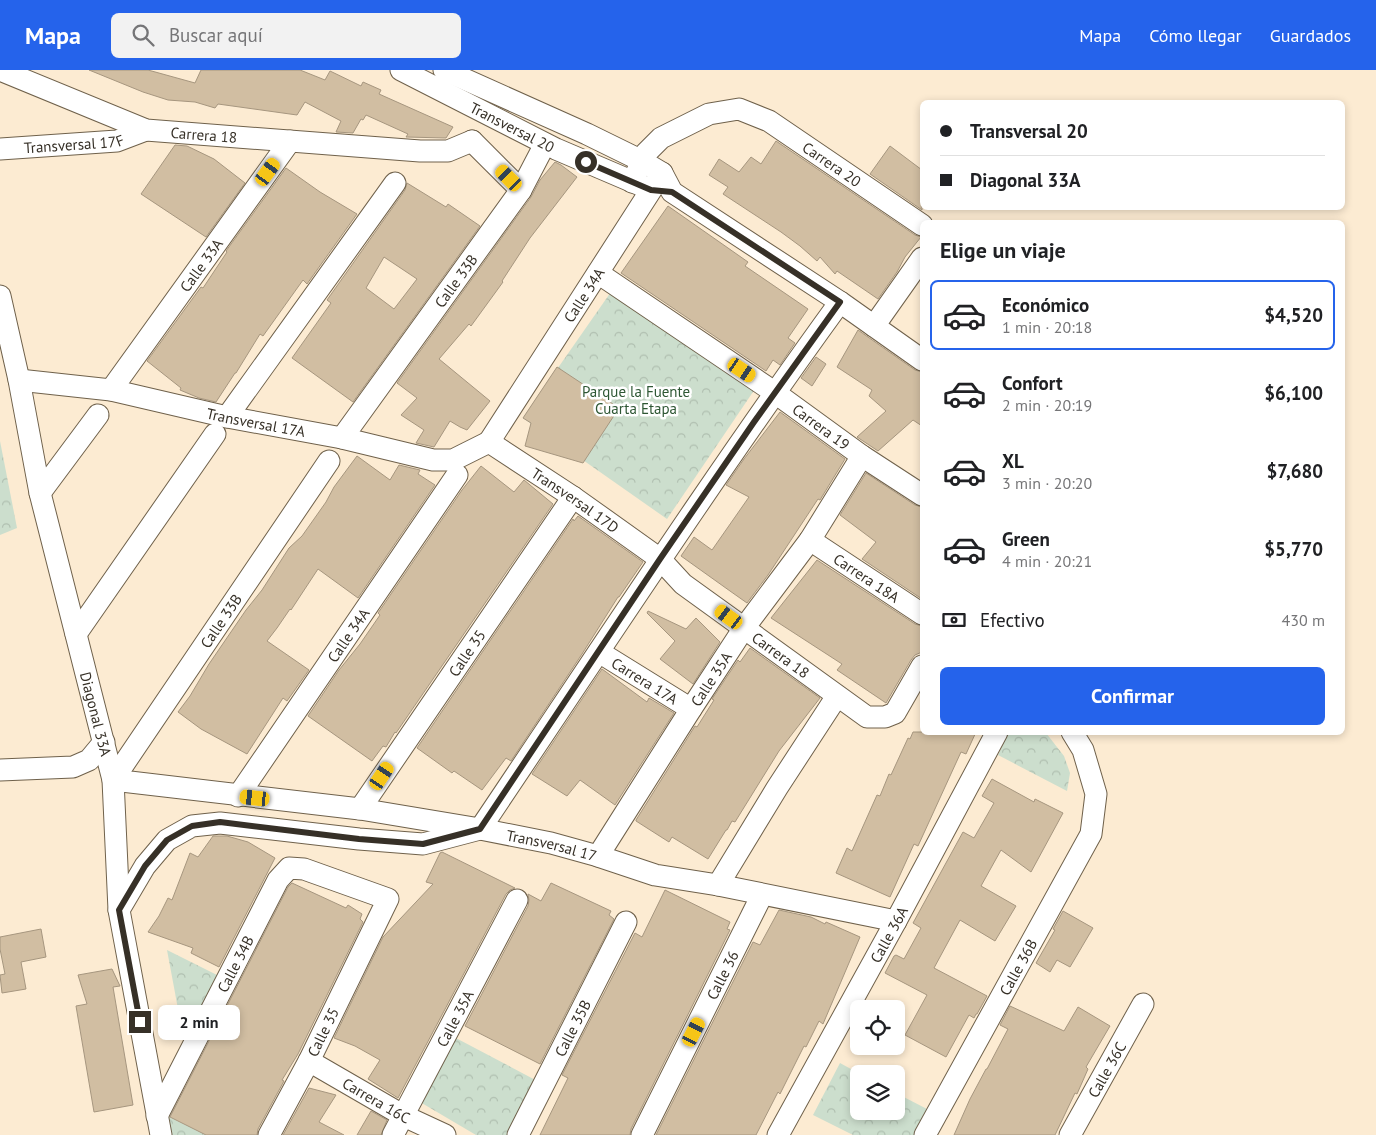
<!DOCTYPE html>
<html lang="es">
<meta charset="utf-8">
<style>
body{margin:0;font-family:"PT Sans",sans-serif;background:#f2f2f2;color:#202124;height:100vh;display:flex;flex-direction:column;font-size:19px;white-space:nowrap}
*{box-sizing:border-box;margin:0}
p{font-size:16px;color:#757577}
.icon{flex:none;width:28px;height:28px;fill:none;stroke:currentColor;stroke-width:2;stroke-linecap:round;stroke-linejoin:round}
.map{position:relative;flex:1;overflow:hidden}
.side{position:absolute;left:920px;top:150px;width:425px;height:515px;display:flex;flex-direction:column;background:#fff;border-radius:8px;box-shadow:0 2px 8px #0003}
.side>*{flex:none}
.guide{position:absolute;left:920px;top:30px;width:425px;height:110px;border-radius:8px;box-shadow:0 2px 8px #0003;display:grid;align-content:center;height:110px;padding:0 20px;background:#fff}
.buttons{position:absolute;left:850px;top:930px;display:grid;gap:10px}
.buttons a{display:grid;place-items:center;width:55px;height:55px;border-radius:8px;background:#fff;box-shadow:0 2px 8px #0003;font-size:25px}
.end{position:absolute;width:22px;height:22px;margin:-11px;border:6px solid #363027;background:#fff;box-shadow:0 0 0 2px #fff}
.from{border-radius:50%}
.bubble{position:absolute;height:35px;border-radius:8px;background:#fff;box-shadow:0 2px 8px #0003;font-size:16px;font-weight:600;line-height:35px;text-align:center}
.car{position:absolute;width:15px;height:30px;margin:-15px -8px;border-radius:6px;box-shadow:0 0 4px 1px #0007;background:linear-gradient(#f5c518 24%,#345 0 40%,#f5c518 0 76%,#345 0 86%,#f5c518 0)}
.guide b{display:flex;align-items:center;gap:18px;height:48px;font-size:19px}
.guide b+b{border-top:1px solid #e0e0e0}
.guide i{width:12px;height:12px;background:#202124}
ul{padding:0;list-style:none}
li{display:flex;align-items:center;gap:15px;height:70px;margin:0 10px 8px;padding:0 10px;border:2px solid transparent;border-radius:8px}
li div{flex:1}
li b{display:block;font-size:19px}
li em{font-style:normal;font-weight:600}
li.current{border-color:#2563eb}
li>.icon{width:45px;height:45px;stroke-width:1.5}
h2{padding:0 20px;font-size:22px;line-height:60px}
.pay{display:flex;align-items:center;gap:12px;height:55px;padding:0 20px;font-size:19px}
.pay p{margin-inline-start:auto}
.primary-button{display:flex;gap:10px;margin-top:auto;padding:10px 20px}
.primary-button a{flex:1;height:58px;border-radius:8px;background:#2563eb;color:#fff;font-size:20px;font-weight:600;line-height:58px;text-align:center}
header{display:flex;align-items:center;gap:30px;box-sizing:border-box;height:70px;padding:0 25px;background:#2563eb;color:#fff}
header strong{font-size:24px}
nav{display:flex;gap:28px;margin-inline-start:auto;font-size:18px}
.search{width:350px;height:45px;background:#f2f2f2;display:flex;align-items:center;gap:12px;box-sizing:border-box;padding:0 18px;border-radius:8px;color:#757577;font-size:19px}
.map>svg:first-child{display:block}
</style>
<header>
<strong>Mapa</strong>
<div class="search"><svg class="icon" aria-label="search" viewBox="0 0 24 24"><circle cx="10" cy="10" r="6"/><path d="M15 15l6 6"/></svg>Buscar aquí</div>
<nav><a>Mapa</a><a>Cómo llegar</a><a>Guardados</a></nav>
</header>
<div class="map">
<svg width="1376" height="1065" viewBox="0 0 1376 1065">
<defs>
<pattern id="forest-crowns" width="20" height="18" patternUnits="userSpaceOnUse" patternTransform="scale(1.25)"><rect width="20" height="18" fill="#ccdecd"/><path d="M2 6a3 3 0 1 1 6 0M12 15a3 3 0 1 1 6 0" fill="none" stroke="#b0bfb0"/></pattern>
</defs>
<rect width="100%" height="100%" fill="#fcebd2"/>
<g fill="url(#forest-crowns)">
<polygon points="613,219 757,316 667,449 523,348"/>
<polygon points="0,371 17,458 0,465"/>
<polygon points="1009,662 1046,663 1064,686 1070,703 1067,721 998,685"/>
<polygon points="167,880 217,905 184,971"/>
<polygon points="454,967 541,1013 513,1065 476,1065 420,1032"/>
<polygon points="840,993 860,1004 859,1004 859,1041 896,1041 896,1023 927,1039 914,1065 853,1065 813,1045"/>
<polygon points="167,1046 207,1065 165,1065"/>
</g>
<g fill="#d1bea2" stroke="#a6967f" fill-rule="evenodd">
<polygon points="89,0 148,0 195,13 201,0 300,0 325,10 330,1 361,16 363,12 381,20 379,24 453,57 446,68 406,67 408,64 366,45 363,50 361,49 353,63 336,62 341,51 305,32 297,45 218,34 215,38 195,32 168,30 143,22"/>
<polygon points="776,71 915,165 921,167 905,187 897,202 878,229 837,201 835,204 820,187 817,191 800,176 781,162 723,124 728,117 709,105 719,89 739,102 751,87 761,94"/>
<polygon points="175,75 187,76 214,89 245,113 206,167 141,124"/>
<polygon points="890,76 922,100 922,140 870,104"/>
<polygon points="555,92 561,95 577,107 530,168 502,211 503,212 471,256 469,254 439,289 490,331 467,360 460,357 450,351 434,377 416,373 424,360 401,345 417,328 397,313 531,127 540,110"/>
<polygon points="286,98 320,122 357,144 307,214 303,210 263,266 260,264 236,303 235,303 216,332 199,328 180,320 181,318 147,291 201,217 203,218 227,182 226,181"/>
<path d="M 407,113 L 446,137 L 448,134 L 480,156 L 353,332 L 292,288 L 331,233 L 327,230 L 405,120 ZM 384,187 L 417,209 L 394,239 L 366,218 Z"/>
<polygon points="668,136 748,192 745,196 808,239 788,268 795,273 780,295 773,290 766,301 621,203"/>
<polygon points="858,260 915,300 922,302 922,356 913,350 878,381 857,367 886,341 869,326 872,320 837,297"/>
<polygon points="816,287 826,294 812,316 801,308"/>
<polygon points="557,297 619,338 583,393 525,376 531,353 523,348"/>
<polygon points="780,342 845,389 820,430 818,429 768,505 747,533 730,521 681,486 694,467 712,480 749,427 726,415 744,389"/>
<polygon points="357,386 390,410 399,395 420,400 418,404 435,415 358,528 318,499 291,540 290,539 277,558 267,571 309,600 287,631 283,628 247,684 201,659 178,642 190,626 209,594 246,540 262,520 289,478 302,466 326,432 334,417"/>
<polygon points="481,396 514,422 524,410 553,434 396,663 395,662 386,677 383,676 372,691 308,646 339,600 360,574 380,545 378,543 462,420"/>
<polygon points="866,403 915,435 922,437 922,529 862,489 876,472 840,445"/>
<polygon points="578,446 643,492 619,527 618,527 582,584 511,691 506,688 482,720 454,701 452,703 417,678 573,449 574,451"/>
<polygon points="817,490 915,554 922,556 922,582 915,585 911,590 886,633 837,600 842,594 771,548"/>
<polygon points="648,541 686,559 696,548 720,572 693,614 660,589 675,571 647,543"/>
<polygon points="750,578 820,628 779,681 735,752 732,751 727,760 726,760 708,789 672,767 669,772 636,751 636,750 695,656 697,657 714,630 712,629 738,590 740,592"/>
<polygon points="602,599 647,632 649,628 674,643 615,735 580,710 567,726 532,704"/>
<polygon points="913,662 976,662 966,684 961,682 918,776 914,774 890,827 836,803 847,778 852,781 877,725 880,726 889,704 891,705 908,668 910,669"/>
<polygon points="992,709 1034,732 1035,729 1063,743 1031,802 1001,780 981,816 1016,836 995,871 960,850 934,898 987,926 977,944 976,944 974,948 969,945 946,987 905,965 927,925 885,903 894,886 896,885 904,889 921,858 913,853 963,762 974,768 994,733 982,726"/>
<polygon points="213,766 227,766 248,772 275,788 219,897 191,883 193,878 148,862 159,846 168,828 172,830 190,783 198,787"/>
<polygon points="442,782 515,818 510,820 506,824 398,1028 368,1009 380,990 355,976 334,968 383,867 433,814 426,812 440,783"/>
<polygon points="292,813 346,838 348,835 362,844 360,849 363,852 298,984 282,1010 284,1011 258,1059 257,1065 206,1065 170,1047 288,817"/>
<polygon points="551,813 611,841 609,845 614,849 540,994 465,956 528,836 529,830 528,824 541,831"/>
<polygon points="665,820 730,852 727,859 730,860 631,1059 630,1065 540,1065 568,1008 562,1005 635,863 642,867"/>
<polygon points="779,840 811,847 825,854 826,852 860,867 823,954 819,951 806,977 804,976 780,1024 778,1022 756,1065 656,1065 753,872 760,875"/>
<polygon points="1063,841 1093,858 1070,897 1057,890 1050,902 1036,893 1055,860 1053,859"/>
<polygon points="41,859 46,887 21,892 26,919 2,923 0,905 5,904 0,879 0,867"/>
<polygon points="112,899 120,916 113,917 133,1035 94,1042 76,936 87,934 78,905"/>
<polygon points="1010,936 1064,961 1078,937 1110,956 1086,997 1088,999 1077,1024 1075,1023 1055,1065 954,1065 970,1029 986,999 987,999 1008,959 1000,955"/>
<polygon points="309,1018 336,1025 319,1052 344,1065 283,1065"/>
<polygon points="371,1041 387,1050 381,1065 357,1065"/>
</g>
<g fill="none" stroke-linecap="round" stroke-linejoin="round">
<defs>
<g id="street">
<path id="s1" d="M 0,0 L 146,60 L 420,81 L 448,81 L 472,71"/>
<path id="s2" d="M 401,0 L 556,79 L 645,117"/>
<polyline points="444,0 587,64 642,91 662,103 672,122 840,232 922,290"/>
<polyline points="472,71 521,120"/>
<path id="s3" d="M 0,79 L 117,71 L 146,60"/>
<path id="s4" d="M 632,112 L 646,83 L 661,68 L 709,44 L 739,39 L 769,51 L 922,155"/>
<path id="s5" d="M 598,203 L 774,322 L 862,386 L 922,425"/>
<path id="s6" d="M 0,226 L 19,310 L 40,423 L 113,710 L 119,840 L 161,1065"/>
<polyline points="874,256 922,188"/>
<path id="s7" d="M 19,310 L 111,320 L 227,347 L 342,368 L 433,390 L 453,390 L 489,372"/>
<path id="s8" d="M 111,320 L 290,71"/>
<polyline points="227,347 395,113"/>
<path id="s9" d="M 342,368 L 521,120 L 545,74"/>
<path id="s10" d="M 489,372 L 573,427 L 660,489 L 683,514 L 867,647 L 885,647 L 895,643 L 922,596"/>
<path id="s11" d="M 489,372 L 662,103"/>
<path id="s12" d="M 329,391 L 113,710 L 360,739 L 480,759 L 551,773 L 598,786 L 655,805 L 718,815 L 896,851"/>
<polyline points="40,423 98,345"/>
<path id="s13" d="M 810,470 L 922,544"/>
<polyline points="76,564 215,364"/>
<path id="s14" d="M 599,582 L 691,639"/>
<polyline points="0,700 73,697 89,690 104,672"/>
<path id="s15" d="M 238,726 L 457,405"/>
<path id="s16" d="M 360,739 L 573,427"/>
<path id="s17" d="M 598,786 L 691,639 L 744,558 L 810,470 L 862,386"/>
<polyline points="718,815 777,718 837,626"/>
<path d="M 119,840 L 145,796 L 167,770 L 192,756 L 220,753 L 359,769 L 423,774 L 480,759 C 599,582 715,404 840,232"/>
<path id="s18" d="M 309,991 L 404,1046 L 445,1065"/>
<path id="s19" d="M 157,1046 L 278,810 L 289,798 L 304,799 L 388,829 L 309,991 L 269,1065"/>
<path id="s20" d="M 393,1065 L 517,830"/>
<path id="s21" d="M 518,1065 L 626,852"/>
<path id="s22" d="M 642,1065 L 762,825"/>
<path id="s23" d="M 778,1065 L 896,851 L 997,662"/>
<path id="s24" d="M 925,1065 L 1091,764 L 1096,724 L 1083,680 L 1072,662"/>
<path id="s25" d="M 1070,1065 L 1143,934"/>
</g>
</defs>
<use href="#street" stroke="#6f614b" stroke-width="23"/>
<use href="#street" stroke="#fff" stroke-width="21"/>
</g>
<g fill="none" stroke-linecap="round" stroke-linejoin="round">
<polyline stroke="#363027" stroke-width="6" points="140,952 119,840 145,796 167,770 192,756 220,752 359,769 423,774 480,759 660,489 754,352 840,232 672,122 651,120 586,92"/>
</g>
<g text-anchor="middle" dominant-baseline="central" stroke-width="5" stroke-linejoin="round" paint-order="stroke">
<g font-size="15" fill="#363027" stroke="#fff">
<text stroke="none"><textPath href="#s2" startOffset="125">Transversal 20</textPath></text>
<text stroke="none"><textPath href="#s1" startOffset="216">Carrera 18</textPath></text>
<text stroke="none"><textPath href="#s3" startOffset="74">Transversal 17F</textPath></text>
<text stroke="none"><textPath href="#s4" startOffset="246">Carrera 20</textPath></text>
<text stroke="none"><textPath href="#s8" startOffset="154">Calle 33A</textPath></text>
<text stroke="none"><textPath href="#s9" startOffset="194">Calle 33B</textPath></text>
<text stroke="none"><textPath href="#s11" startOffset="175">Calle 34A</textPath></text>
<text stroke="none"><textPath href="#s7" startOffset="241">Transversal 17A</textPath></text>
<text stroke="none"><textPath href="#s5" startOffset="271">Carrera 19</textPath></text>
<text stroke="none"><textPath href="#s10" startOffset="104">Transversal 17D</textPath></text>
<text stroke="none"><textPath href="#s13" startOffset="68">Carrera 18A</textPath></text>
<text transform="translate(221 551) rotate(-56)">Calle 33B</text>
<text stroke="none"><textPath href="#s15" startOffset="195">Calle 34A</textPath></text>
<text stroke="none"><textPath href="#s16" startOffset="189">Calle 35</textPath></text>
<text stroke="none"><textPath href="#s10" startOffset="362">Carrera 18</textPath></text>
<text stroke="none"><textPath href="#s17" startOffset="210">Calle 35A</textPath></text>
<text stroke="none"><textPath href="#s14" startOffset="54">Carrera 17A</textPath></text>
<text stroke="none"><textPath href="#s6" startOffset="429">Diagonal 33A</textPath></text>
<text stroke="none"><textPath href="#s12" startOffset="829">Transversal 17</textPath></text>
<text stroke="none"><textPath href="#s23" startOffset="229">Calle 36A</textPath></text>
<text stroke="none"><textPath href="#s19" startOffset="171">Calle 34B</textPath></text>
<text stroke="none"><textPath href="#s24" startOffset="192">Calle 36B</textPath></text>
<text stroke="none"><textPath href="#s22" startOffset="179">Calle 36</textPath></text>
<text stroke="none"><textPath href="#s20" startOffset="132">Calle 35A</textPath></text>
<text stroke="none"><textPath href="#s21" startOffset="120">Calle 35B</textPath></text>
<text transform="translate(323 962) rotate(-64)">Calle 35</text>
<text stroke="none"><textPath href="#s25" startOffset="75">Calle 36C</textPath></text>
<text stroke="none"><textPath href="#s18" startOffset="78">Carrera 16C</textPath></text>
</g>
<g font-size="15" fill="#2e5734" stroke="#fff">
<text x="636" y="321">Parque la Fuente<tspan x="636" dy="17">Cuarta Etapa</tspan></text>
</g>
</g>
</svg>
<div class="buttons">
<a><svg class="icon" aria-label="locate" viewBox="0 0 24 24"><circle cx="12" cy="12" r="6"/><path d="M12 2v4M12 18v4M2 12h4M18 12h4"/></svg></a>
<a><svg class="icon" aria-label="layers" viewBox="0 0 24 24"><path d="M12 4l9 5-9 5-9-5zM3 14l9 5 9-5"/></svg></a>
</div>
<i class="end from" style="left:586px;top:92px"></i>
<i class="end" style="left:140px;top:952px"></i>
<div class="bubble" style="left:158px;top:935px;width:82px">2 min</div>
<i class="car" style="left:268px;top:102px;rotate:36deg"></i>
<i class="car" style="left:509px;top:108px;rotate:315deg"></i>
<i class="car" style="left:742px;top:300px;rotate:124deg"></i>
<i class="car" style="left:729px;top:547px;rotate:306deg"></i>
<i class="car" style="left:382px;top:706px;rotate:34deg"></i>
<i class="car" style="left:255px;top:728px;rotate:276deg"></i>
<i class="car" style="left:694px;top:962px;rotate:27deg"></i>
<div class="guide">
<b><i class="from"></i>Transversal 20</b>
<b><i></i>Diagonal 33A</b>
</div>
<section class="side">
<h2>Elige un viaje</h2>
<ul>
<li class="current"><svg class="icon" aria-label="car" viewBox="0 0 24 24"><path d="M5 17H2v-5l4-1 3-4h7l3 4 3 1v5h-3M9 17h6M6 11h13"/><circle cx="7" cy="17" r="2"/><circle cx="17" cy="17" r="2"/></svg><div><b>Económico</b><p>1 min · 20:18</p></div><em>$4,520</em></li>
<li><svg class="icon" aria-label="car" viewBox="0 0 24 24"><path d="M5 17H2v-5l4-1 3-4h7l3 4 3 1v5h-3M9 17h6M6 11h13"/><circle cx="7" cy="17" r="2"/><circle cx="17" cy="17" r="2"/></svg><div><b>Confort</b><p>2 min · 20:19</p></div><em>$6,100</em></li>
<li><svg class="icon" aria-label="car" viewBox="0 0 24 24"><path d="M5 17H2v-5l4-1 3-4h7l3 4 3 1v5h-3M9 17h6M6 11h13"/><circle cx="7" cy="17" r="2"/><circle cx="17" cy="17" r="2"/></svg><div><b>XL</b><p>3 min · 20:20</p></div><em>$7,680</em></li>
<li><svg class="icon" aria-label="car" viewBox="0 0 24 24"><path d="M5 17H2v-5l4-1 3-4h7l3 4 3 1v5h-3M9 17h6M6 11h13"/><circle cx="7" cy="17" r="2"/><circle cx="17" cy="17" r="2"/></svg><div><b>Green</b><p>4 min · 20:21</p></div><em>$5,770</em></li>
</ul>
<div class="pay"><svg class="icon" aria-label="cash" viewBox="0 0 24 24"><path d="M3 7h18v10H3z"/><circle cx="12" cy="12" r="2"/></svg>Efectivo<p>430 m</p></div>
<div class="primary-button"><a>Confirmar</a></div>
</section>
</div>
